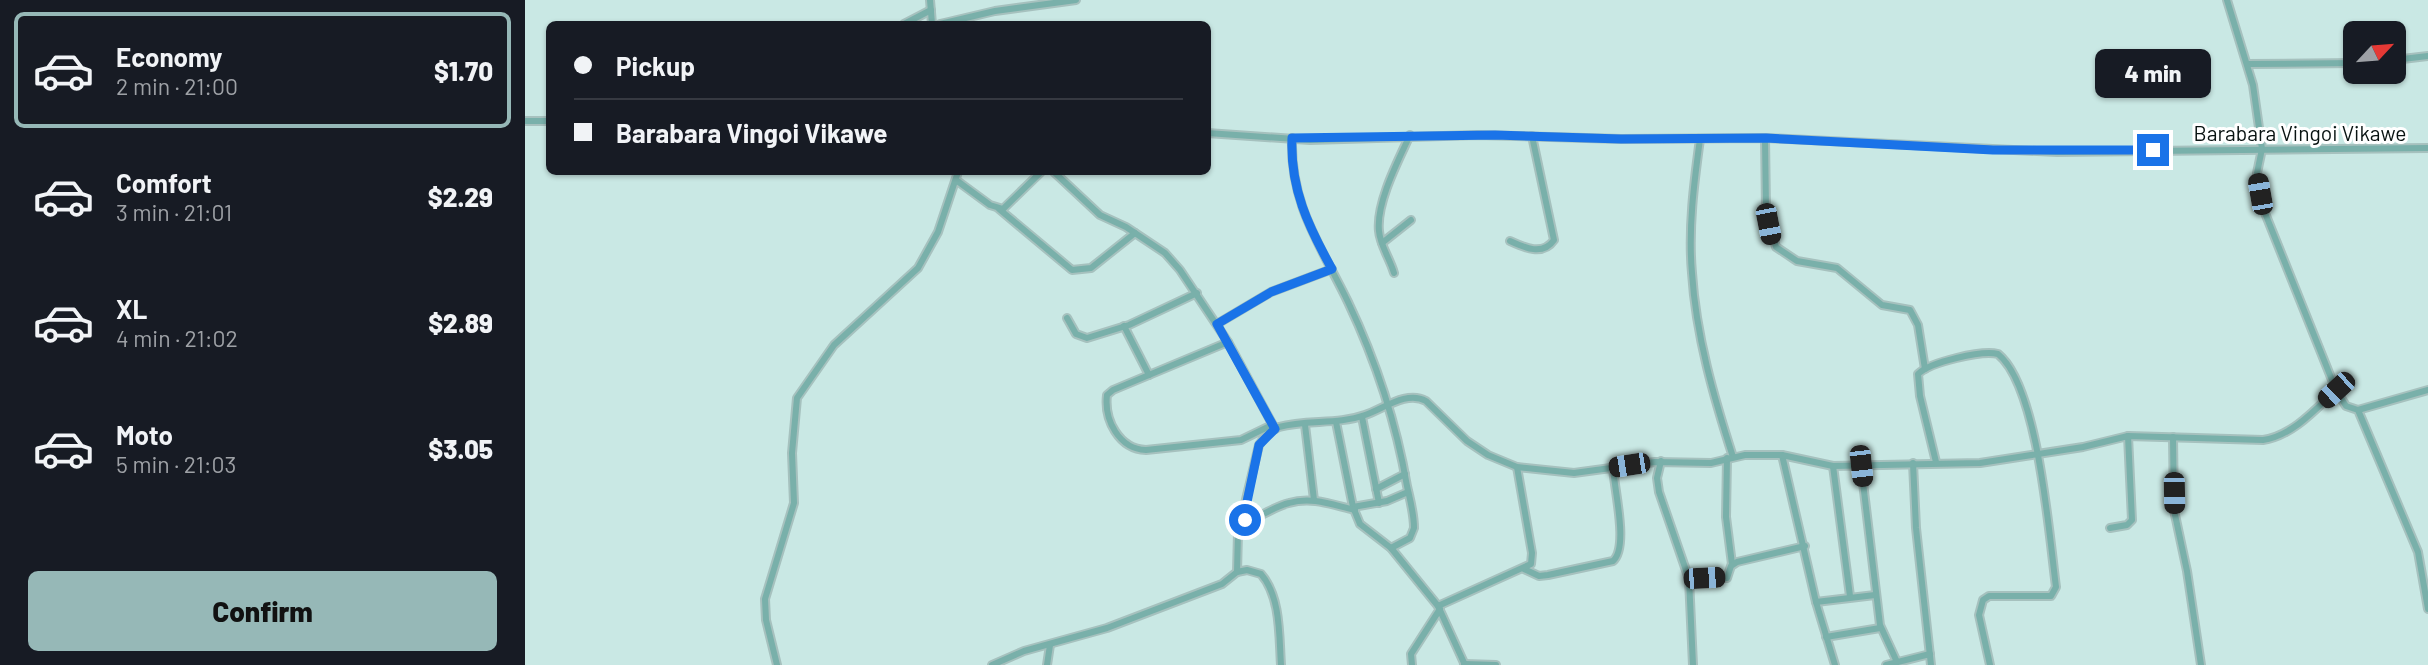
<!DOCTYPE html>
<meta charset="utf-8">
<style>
body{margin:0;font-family:Barlow,sans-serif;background:#242831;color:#f1f3f6;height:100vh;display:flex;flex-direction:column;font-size:26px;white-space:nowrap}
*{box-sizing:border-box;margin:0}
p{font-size:23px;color:#9ea1a6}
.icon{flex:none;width:38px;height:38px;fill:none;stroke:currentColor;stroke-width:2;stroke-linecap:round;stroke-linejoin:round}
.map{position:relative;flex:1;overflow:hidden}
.details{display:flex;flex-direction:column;background:#171b24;width:525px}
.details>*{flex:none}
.top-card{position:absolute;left:21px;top:21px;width:665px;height:154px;border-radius:10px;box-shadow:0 2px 5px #0004;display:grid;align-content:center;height:154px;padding:0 28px;background:#171b24}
.needle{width:46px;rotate:64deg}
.tools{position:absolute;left:1818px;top:21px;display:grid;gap:14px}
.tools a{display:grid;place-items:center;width:63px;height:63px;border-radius:10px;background:#171b24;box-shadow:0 2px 5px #0004;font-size:35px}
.end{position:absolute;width:32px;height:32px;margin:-16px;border:9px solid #1a73e8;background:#fff;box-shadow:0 0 0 4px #fff}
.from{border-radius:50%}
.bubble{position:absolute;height:49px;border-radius:10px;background:#171b24;box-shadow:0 2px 5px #0004;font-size:23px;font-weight:800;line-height:49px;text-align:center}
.car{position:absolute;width:21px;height:42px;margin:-21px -10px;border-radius:9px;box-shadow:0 0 5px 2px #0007;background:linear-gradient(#222 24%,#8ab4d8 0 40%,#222 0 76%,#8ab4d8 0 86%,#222 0)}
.top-card b{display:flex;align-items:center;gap:24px;height:66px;font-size:26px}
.top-card b+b{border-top:2px solid #363941}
.top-card i{width:18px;height:18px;background:#f1f3f6}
ul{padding:12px 0 0;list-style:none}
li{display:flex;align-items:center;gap:21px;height:116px;margin:0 14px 10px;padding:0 14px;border:4px solid transparent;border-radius:10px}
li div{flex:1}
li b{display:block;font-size:26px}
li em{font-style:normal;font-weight:800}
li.current{border-color:#96b8b7}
li>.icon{width:63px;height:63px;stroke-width:1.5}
.cta{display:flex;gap:14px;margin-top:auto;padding:14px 28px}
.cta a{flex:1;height:80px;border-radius:10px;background:#96b8b7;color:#111;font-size:28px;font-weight:800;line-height:80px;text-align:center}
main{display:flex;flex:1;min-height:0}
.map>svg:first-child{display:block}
</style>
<main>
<section class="details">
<ul>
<li class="current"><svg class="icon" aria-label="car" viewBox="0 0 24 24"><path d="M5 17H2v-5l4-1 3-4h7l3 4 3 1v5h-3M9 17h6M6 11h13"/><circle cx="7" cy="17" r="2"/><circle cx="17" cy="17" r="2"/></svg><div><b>Economy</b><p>2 min · 21:00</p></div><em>$1.70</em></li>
<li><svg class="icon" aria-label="car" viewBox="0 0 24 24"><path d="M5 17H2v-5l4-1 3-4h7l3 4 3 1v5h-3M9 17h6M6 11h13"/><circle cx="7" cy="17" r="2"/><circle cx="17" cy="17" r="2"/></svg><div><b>Comfort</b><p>3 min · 21:01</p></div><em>$2.29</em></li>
<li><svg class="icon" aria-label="car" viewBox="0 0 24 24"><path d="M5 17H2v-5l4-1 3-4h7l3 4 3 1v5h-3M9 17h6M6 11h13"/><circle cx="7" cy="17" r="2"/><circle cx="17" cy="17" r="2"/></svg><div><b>XL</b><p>4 min · 21:02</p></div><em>$2.89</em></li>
<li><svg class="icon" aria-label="car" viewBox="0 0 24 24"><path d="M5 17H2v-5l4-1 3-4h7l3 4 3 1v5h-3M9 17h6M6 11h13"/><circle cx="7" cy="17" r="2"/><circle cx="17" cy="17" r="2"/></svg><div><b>Moto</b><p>5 min · 21:03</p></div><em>$3.05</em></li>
</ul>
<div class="cta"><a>Confirm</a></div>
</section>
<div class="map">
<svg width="1903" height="665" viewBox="0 0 1903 665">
<rect width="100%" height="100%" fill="#c9e8e4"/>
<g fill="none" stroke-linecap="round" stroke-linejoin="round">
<defs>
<g id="minor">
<polyline points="405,0 407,24"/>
<polyline points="379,24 406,10"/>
<polyline points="415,24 470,11 551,0"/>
<polyline points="1869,60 1903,56"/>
<polyline points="1723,64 1830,63"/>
<polyline points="0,121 24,121"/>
<polyline points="682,133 785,140 952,135 1096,139 1241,138 1532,152 1903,148"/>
<path d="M 767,138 C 765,205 795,244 823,302 C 851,361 871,422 882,486 C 885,500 889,513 889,528 L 885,538 L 866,548"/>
<polyline points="1240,138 1241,209 1251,247 1272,261 1312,268 1357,305 1385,310 1393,325 1400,369"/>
<path d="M 1175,139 C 1169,183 1163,229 1167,273 C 1171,336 1189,398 1208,457"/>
<polyline points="529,172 575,215 601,227 640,253 655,270 703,342 750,429"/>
<polyline points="431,180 465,205 478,209 516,172"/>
<polyline points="474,209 547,270 566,268 610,233"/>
<path d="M 985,241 C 1000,248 1018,256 1029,240 L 1007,136"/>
<polyline points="857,243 886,220"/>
<path d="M 869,273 C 865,259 855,245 854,231 C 851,203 873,161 885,135"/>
<polyline points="542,318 551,334 562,338 604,325 672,293"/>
<polyline points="692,324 746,292 807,269"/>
<polyline points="599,326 624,375"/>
<path d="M 703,342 L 588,390 L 582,395 C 579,420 594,449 621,450 L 716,440 L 747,425"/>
<polyline points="1811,390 1821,406 1833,410 1893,552 1903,609"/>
<polyline points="1833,410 1903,390"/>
<polyline points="837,417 854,503"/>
<polyline points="811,422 828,507 835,524 866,548 913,606 940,665"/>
<polyline points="780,425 789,500"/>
<polyline points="1648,437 1649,510 1662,571 1676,665"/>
<polyline points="1257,455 1291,602 1310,665"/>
<polyline points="1202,458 1201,517 1207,564"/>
<polyline points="1136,461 1132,478 1134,492 1164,579 1168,665"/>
<path d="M 1411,462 L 1395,396 L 1393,374 C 1405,362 1457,350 1473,354 C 1513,386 1524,534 1531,587 L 1526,596 L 1464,596 L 1458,600 L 1454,615 L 1465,665"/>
<polyline points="1388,463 1391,528 1406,665"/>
<polyline points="1308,466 1325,596"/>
<polyline points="1336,466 1355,625 1372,662"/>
<polyline points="851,489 880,474"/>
<polyline points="828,507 862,501 883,492"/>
<path d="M 718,521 C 735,519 747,507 764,503 C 787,496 808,505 830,510"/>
<polyline points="1585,528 1602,525 1607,520 1603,436"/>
<path d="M 999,569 L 1014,576 L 1023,575 L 1088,561 C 1104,547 1089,489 1088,467"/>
<path d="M 712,572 L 722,570 L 736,574 C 756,597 754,636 756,665"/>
<polyline points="1164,579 1202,578 1206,566 1212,562 1280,546"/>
<polyline points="1291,602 1350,595"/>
<polyline points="913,606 1006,564 1007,553 992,467"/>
<polyline points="1301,637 1355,628"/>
<polyline points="939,664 971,665"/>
<polyline points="252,665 241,620 240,599 269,503 267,453 272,398 309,345 393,268 413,232 433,172"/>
<path d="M 467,665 L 499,651 L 582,628 L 697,584 L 712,572 L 713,533 L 734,445 C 739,437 745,430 754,427 C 782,419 812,425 840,415 C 858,409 882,390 901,401 L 942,441 L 963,455 L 992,467 L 1049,473 L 1130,462 L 1186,463 L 1220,455 L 1257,455 L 1308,466 L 1455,463 L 1558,447 L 1603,436 L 1738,440 C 1767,436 1791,409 1811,390 L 1740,213 L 1732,173 L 1737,149 L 1728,85 L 1702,0"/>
<polyline points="522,665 525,645"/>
<polyline points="887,665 886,654 915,609"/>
<polyline points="1361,665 1405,654"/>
</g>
</defs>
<use href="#minor" stroke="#a6c1be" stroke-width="10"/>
<use href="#minor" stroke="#79b0aa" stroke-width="6"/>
</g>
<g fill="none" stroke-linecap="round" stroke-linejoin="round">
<path stroke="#1a73e8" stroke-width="9" d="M 720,520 L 718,521 L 734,445 L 750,429 L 692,324 L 746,292 L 807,269 C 783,226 765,188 767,138 L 970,135 L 1096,139 L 1241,138 L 1468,150 L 1628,150"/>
</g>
<g text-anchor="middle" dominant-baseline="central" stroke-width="6" stroke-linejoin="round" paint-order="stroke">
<g font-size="21" fill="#081211" stroke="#fff">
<text x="1775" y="132">Barabara Vingoi Vikawe</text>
</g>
</g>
</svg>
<div class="tools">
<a><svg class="needle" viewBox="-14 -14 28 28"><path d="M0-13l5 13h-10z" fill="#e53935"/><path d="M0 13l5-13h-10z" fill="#9ea1a6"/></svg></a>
</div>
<i class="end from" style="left:720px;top:520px"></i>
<i class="end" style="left:1628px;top:150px"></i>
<div class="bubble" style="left:1570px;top:49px;width:116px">4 min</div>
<i class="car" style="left:1735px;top:194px;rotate:350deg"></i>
<i class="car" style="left:1243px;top:224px;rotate:169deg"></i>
<i class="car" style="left:1811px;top:390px;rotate:227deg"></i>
<i class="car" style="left:1104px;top:465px;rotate:261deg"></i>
<i class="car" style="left:1336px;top:466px;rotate:174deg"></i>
<i class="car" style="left:1649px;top:493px;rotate:179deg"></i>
<i class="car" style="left:1179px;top:578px;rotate:87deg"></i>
<div class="top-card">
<b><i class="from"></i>Pickup</b>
<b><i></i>Barabara Vingoi Vikawe</b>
</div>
</div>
</main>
